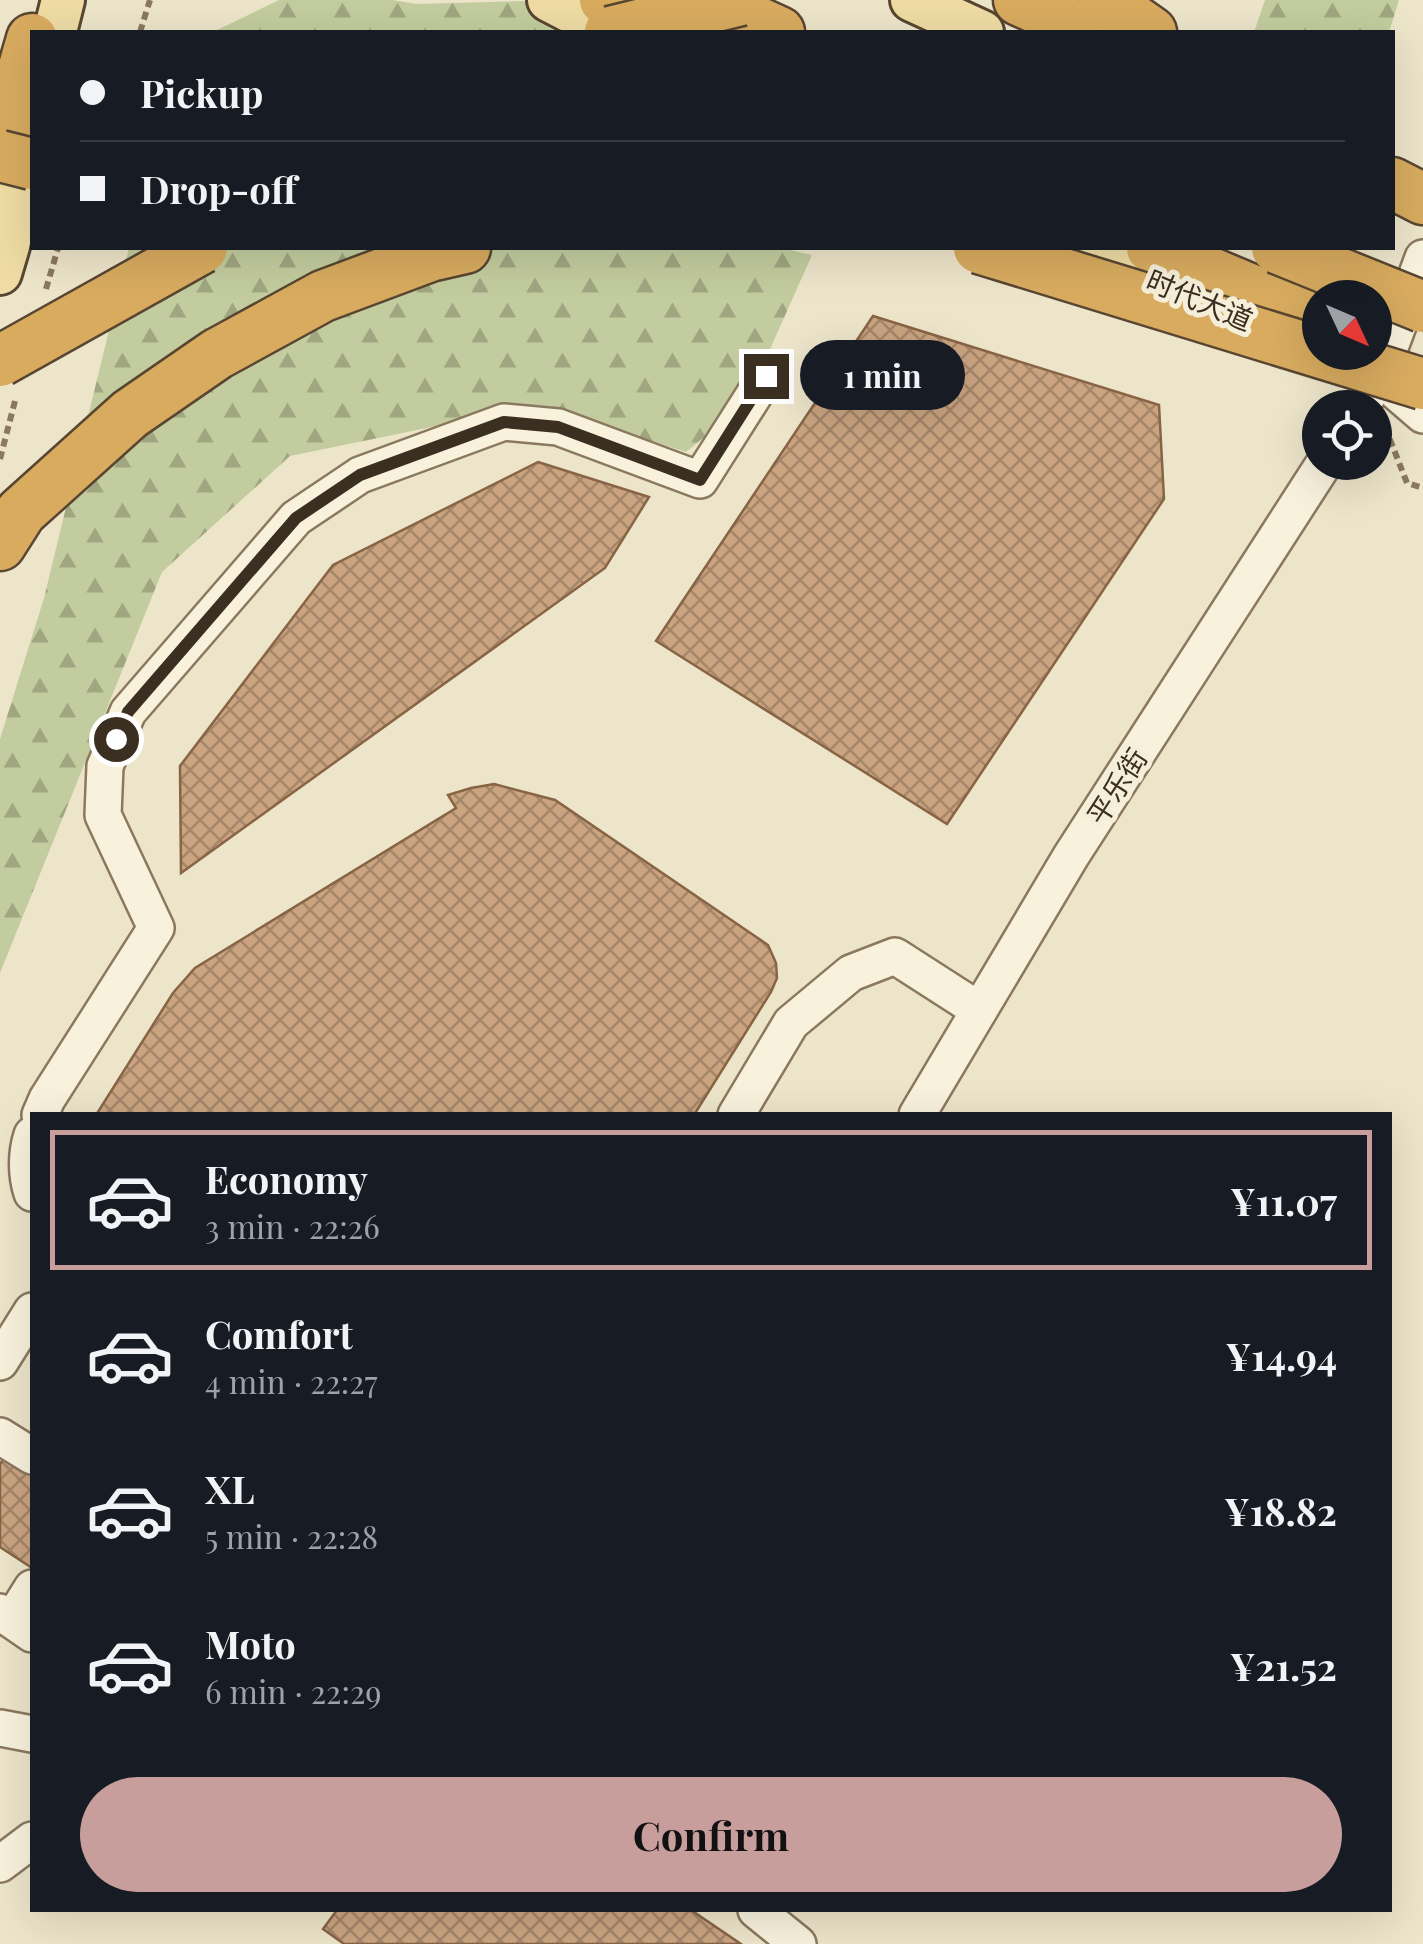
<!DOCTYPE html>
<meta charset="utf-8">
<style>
body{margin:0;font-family:"Playfair Display","Noto Sans SC",serif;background:#242831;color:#f1f3f6;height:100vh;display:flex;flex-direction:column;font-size:38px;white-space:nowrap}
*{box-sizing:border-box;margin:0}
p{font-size:32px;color:#9ea1a6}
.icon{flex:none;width:55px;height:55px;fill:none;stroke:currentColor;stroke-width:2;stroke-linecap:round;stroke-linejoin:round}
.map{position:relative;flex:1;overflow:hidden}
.details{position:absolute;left:30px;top:1112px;width:1362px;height:800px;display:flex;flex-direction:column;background:#171b24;border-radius:0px;box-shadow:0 10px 40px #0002}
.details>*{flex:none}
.banner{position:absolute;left:30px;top:30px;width:1365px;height:220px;border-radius:0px;box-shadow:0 10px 40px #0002;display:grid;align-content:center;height:220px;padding:0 50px;background:#171b24}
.needle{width:65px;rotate:134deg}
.tools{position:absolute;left:1302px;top:280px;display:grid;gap:20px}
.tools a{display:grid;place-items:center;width:90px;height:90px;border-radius:50%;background:#171b24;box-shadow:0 10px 40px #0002;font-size:50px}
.end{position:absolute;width:45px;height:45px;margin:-22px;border:12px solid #3b2f21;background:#fff;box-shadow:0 0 0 5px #fff}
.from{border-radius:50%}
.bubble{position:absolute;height:70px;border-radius:35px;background:#171b24;box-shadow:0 10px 40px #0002;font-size:32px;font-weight:700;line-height:70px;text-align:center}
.banner b{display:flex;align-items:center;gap:35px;height:95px;font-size:38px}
.banner b+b{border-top:2px solid #363941}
.banner i{width:25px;height:25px;background:#f1f3f6}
ul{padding:18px 0 0;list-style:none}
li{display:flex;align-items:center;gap:30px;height:140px;margin:0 20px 15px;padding:0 30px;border:5px solid transparent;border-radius:0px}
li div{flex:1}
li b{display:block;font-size:38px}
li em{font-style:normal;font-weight:700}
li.active{border-color:#c89e9d}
li>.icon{width:90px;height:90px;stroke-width:1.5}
.primary-button{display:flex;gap:20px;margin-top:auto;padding:20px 50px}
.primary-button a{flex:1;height:115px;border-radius:60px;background:#c89e9d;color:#111;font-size:40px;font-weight:700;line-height:115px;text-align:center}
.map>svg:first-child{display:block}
</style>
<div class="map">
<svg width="1423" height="1944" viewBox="0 0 1423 1944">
<defs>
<pattern id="forest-firs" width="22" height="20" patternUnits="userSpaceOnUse" patternTransform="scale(2.5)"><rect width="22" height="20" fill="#c3cc9e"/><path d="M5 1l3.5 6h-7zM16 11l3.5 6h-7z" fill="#a0a680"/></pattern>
<pattern id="building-cross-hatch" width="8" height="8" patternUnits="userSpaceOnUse" patternTransform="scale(2.5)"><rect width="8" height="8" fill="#caa481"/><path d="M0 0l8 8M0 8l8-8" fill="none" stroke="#a58669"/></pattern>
</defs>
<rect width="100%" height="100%" fill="#ede5ca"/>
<g fill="url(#forest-firs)">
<polygon points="279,0 393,0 416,4 527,1 584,32 213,32"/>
<polygon points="1265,0 1399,0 1389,32 1254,32"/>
<polygon points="129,248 781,248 812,255 746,403 686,452 540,405 290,456 162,572 0,973 0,739 44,598"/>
</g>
<g fill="url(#building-cross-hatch)" stroke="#886445" stroke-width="2.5">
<polygon points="873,316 1159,405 1164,499 947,824 656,641"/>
<polygon points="538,462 649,497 605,568 181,873 180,766 333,565"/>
<polygon points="494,784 555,800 768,945 776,963 777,978 771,992 694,1115 96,1115 173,993 195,968 456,808 448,795 471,788"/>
<polygon points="10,1449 32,1463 32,1568 0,1547 0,1464"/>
<polygon points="337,1910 691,1910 741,1944 344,1944 323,1929"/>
</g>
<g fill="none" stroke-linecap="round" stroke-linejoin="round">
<defs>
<g id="minor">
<polyline points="1380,378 1423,415"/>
<polyline points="1360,408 1379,377 1423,258"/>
<polyline points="40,1115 47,1099 156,928 103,815 105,766 128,712 296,518 360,475 504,422 558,427 700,480 766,376"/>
<polyline points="736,1115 791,1023 851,973 895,956 979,1010"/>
<polyline points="917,1115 1071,856 1325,462"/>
<path d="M 32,1135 C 26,1153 26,1175 32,1193"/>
<polyline points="0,1362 32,1311"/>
<polyline points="0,1436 32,1456"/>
<polyline points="0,1612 32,1634"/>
<polyline points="12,1620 32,1588"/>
<polyline points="0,1728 32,1734"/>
<polyline points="0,1864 32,1840"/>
<polyline points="756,1910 798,1944"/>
</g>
<g id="major">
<polyline points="549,0 611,32"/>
<polyline points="912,0 982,32"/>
<polyline points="55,32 63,0"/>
<polyline points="1081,248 1177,289"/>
<polyline points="0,273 8,246 32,134"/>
</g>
<g id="highway">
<polyline points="605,0 671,32"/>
<polyline points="709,0 779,32"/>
<polyline points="1019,0 1089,32"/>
<polyline points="1105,0 1151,32"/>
<polyline points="0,150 32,39"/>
<polyline points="1392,183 1423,199"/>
<polyline points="1152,248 1320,319"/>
<polyline points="0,545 21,512 130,414 217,354 323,296 430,256 465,248"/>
</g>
</defs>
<use href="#minor" stroke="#8a785f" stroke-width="40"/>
<use href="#major" stroke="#584632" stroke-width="48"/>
<use href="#highway" stroke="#584632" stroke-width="55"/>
<g stroke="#8a785f" stroke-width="6" stroke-dasharray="8 5" stroke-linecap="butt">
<polyline points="140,32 150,0"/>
<polyline points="46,289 58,248"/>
<polyline points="1385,427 1407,483 1423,488"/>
<polyline points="0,459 16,397"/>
</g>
<use href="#minor" stroke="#f8f2dd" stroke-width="35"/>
<use href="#major" stroke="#eedca4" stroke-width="42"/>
<use href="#highway" stroke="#d8ab5f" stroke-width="50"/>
<defs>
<g id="highway-bridge">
<polyline points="610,32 741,0"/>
<polyline points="0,156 32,164"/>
<polyline points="979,248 1423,384"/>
<polyline points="1277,248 1423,307"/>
<polyline points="0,361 202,248"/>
</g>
</defs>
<use href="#highway-bridge" stroke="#584632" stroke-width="55" stroke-linecap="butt"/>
<use href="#highway-bridge" stroke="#d8ab5f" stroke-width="50"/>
</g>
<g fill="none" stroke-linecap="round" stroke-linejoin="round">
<polyline stroke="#3b2f21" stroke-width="12" points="116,739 128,712 296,518 360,475 504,422 558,427 700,480 766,376"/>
</g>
<g text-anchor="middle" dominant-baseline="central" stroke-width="10" stroke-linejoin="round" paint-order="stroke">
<g font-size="28" fill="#3b2f21" stroke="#f5efd9">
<text transform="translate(1200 299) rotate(23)">时代大道</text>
<text transform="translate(1116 786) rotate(-57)">平乐街</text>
</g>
</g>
</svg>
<div class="tools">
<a><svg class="needle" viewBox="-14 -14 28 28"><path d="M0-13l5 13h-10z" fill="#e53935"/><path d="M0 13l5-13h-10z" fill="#9ea1a6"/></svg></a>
<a><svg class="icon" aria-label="locate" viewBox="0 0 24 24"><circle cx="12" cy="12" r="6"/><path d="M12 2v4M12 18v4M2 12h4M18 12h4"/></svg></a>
</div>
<i class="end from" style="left:116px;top:739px"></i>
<i class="end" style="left:766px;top:376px"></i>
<div class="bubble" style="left:800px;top:340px;width:165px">1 min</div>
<div class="banner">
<b><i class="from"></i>Pickup</b>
<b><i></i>Drop-off</b>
</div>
<section class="details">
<ul>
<li class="active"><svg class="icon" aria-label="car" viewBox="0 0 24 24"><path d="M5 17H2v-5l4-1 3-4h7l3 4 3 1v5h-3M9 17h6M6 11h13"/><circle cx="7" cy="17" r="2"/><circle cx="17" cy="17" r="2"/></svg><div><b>Economy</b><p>3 min · 22:26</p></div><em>¥11.07</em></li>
<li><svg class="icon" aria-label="car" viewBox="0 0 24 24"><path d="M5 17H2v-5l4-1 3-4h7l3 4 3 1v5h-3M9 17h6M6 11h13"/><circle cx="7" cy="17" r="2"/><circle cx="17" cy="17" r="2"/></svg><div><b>Comfort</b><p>4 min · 22:27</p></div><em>¥14.94</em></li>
<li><svg class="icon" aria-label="car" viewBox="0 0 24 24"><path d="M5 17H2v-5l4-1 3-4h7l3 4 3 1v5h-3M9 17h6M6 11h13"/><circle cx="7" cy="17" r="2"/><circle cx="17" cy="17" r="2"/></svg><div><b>XL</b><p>5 min · 22:28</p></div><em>¥18.82</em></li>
<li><svg class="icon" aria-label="car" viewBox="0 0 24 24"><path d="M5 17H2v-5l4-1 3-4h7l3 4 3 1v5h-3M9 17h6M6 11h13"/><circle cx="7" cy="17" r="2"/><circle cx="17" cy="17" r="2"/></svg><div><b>Moto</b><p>6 min · 22:29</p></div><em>¥21.52</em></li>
</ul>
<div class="primary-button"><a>Confirm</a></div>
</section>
</div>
